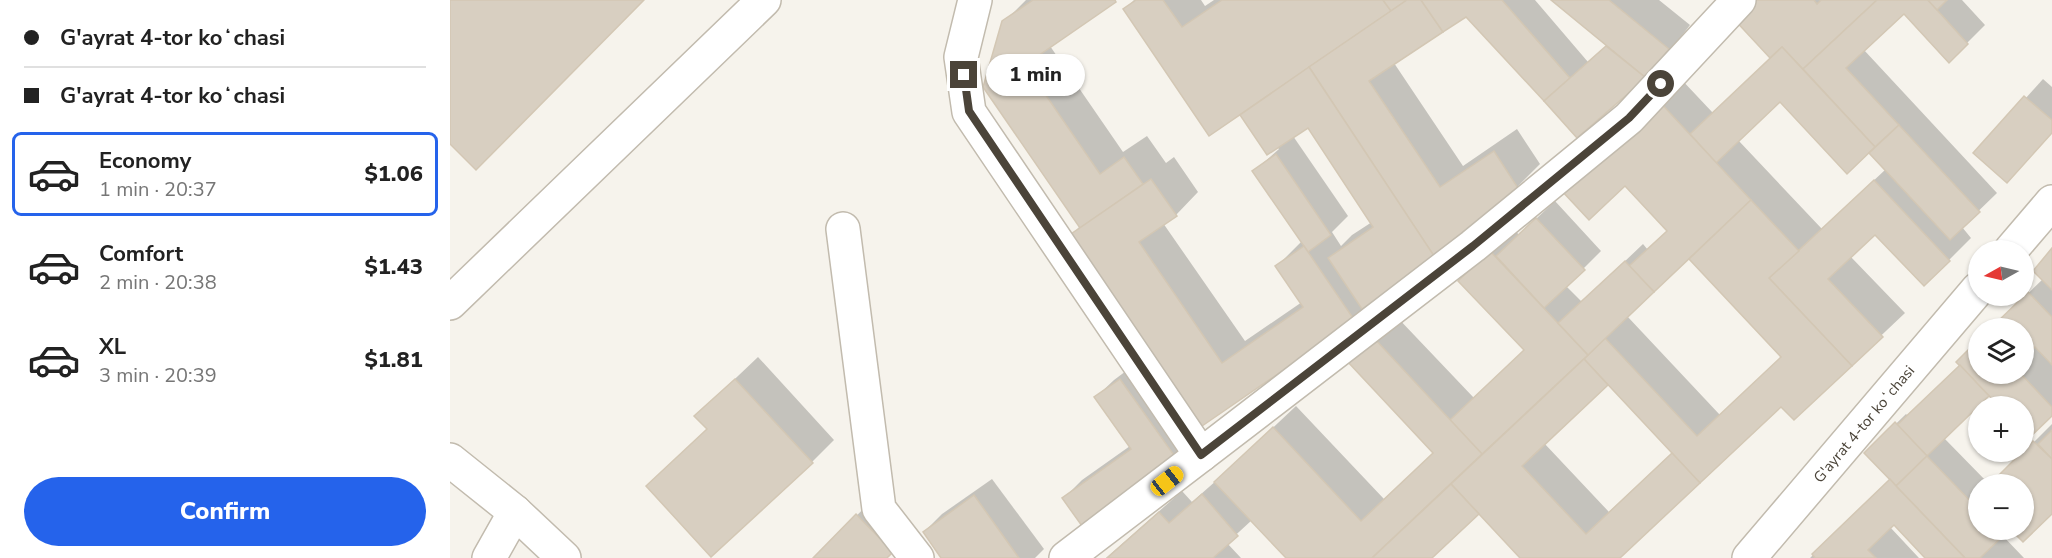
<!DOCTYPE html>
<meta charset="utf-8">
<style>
body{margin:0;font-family:"Nunito Sans",sans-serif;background:#f2f2f2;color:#222;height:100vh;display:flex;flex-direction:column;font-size:22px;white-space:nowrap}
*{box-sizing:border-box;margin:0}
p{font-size:20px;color:#767676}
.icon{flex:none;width:33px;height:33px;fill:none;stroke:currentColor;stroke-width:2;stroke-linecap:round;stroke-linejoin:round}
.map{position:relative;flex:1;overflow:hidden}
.sheet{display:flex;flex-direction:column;background:#fff;width:450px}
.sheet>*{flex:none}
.guide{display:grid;align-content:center;height:132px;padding:0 24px;background:#fff}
.needle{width:39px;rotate:262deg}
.controls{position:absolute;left:1518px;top:240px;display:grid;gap:12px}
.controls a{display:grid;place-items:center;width:66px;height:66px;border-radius:50%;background:#fff;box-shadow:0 2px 4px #0004;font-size:30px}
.end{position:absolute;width:27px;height:27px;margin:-14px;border:8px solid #4b4439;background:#fff;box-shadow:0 0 0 3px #fff}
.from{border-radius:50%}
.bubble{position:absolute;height:42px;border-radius:21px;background:#fff;box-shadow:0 2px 4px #0004;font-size:20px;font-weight:800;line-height:42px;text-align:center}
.car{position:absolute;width:18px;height:36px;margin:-18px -9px;border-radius:8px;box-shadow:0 0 4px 2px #0007;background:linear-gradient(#f5c518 24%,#345 0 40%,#f5c518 0 76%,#345 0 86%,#f5c518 0)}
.guide b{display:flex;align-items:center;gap:21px;height:57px;font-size:22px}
.guide b+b{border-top:2px solid #e0e0e0}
.guide i{width:15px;height:15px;background:#222}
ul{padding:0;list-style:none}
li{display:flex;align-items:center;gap:18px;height:84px;margin:0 12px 9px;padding:0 12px;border:3px solid transparent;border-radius:9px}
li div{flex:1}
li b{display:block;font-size:22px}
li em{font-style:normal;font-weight:800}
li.selected{border-color:#2563eb}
li>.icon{width:54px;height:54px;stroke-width:1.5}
.cta{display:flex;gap:12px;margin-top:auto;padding:12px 24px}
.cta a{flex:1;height:69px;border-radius:36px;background:#2563eb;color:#fff;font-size:24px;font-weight:800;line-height:69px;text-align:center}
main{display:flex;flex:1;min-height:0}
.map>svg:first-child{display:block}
</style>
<main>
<section class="sheet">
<div class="guide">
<b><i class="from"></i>G'ayrat 4-tor koʻchasi</b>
<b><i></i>G'ayrat 4-tor koʻchasi</b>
</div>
<ul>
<li class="selected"><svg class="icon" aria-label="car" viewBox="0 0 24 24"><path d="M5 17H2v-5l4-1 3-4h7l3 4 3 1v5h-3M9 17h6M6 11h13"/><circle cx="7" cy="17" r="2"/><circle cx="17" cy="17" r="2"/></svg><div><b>Economy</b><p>1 min · 20:37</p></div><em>$1.06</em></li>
<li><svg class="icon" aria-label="car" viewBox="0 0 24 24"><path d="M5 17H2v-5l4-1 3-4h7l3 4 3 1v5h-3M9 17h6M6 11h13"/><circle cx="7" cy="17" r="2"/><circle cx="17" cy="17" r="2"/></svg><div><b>Comfort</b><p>2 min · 20:38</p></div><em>$1.43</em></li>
<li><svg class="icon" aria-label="car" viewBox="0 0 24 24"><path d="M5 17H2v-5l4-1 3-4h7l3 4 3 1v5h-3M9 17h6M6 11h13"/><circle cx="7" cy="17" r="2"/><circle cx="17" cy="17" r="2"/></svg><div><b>XL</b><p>3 min · 20:39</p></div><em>$1.81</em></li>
</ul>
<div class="cta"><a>Confirm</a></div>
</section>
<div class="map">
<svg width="1602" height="558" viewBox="0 0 1602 558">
<rect width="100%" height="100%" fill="#f6f3ec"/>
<g fill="#0003" fill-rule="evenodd">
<path d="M 576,0 L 666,0 L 600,46 L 673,152 L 697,136 L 716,163 L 724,157 L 748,192 L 726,215 L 713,223 L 795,341 L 852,302 L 827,266 L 852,241 L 804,171 L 829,149 L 827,147 L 817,153 L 790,113 L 675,10 L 684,0 L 751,0 L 755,6 L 764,0 L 1085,0 L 1138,62 L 1158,45 L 1104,0 L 1209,0 L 1240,25 L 1218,54 L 1195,77 L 1127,136 L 1016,15 L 944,63 L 1013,166 L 1067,129 L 1090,164 L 1067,187 L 985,258 L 927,296 L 904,320 L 753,424 L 623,234 L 630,226 L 554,22 ZM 858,126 L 922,222 L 902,235 L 891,246 L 882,232 L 898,216 L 843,136 Z"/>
<path d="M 1301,0 L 1512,0 L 1535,25 L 1499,61 L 1454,12 L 1414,50 L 1547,193 L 1512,227 L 1521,238 L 1499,260 L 1425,233 L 1400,256 L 1455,313 L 1344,418 L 1331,405 L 1168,558 L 1072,558 L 1029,512 L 980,558 L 838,558 L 802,520 L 777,543 L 791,558 L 656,558 L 732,491 L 742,502 L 776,472 L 846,406 L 934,499 L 985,452 L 899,361 L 946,316 L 1024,398 L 1075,350 L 1010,281 L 1064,229 L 1069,235 L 1105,201 L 1151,251 L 1116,286 L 1132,302 L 1193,244 L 1198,250 L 1218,230 L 1175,184 L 1139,218 L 1230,78 L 1263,113 L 1322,58 L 1284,17 ZM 1330,100 L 1419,151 L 1436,169 L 1372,229 L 1288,140 ZM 1239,256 L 1333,356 L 1270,415 L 1177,316 ZM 1158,383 L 1223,452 L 1159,512 L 1094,443 Z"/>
<polygon points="1593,79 1602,87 1602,133 1557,181 1526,153"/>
<polygon points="1602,250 1602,413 1579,436 1574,430 1574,406 1551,406 1539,394 1494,438 1539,484 1528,484 1528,530 1557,530 1552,535 1574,558 1477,558 1444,523 1440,527 1469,558 1360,558 1441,479 1416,453 1456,414 1458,416 1511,365 1508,362 1528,342 1528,374 1574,374 1574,328 1542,328 1593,279"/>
<polygon points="308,357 384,440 362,462 198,486 258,428 269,394"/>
<polygon points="688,362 743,439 725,457 614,498 632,480 680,446 646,397 664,380"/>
<polygon points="1602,424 1602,512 1573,540 1563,530 1574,530 1574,484 1542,484"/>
<polygon points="542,479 594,549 585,558 493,558 474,532 492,514"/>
<polygon points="424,498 460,533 435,558 365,558"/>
</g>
<g fill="#d8cfc1" stroke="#d3c7b4" stroke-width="1.5">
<polygon points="0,0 194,0 26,170 0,144"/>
<polygon points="583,0 665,0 666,2 575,65 650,174 674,157 693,184 630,228 533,87 552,21"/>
<polygon points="686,0 713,0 732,27 772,0 933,0 941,11 759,136 673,9"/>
<polygon points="933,0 957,0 941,11"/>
<polygon points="957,0 971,0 993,32 919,81 990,187 1044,151 1068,188 986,259 859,67"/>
<polygon points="971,0 1052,0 1120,78 1094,101 1016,17 993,32"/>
<polygon points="1101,0 1159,0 1219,49 1196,78"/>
<polygon points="1300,0 1364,0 1367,4 1371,0 1427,0 1353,69 1332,47 1320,58 1282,17"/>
<polygon points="1427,0 1478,0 1518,44 1499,63 1454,14 1396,68 1449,125 1425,147 1353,69"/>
<polygon points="1478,0 1497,0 1487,10"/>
<polygon points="1156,46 1196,78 1127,138 1094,101"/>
<polygon points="1332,47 1425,147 1397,174 1330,102 1266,163 1240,134"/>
<polygon points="859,67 986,259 912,309 878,258 923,227 858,128 817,155 790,115"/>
<polygon points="1574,96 1602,120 1602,133 1557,183 1523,153"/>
<polygon points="1207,99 1301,200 1204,292 1179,266 1217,231 1175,186 1139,220 1111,190"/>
<polygon points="1449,125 1530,212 1500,240 1419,153"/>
<polygon points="826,154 881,235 858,252 802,171"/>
<polygon points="701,179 727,216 689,242 772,363 853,307 825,266 854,246 905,321 752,426 621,234"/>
<polygon points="1424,180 1500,261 1474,286 1425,235 1378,279 1433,337 1402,366 1319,278"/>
<polygon points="1301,200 1349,251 1319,278 1402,366 1344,420 1331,407 1250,483 1134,359 1155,338 1247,436 1331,357 1239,259"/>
<polygon points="1086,218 1135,270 1094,308 1046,256"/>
<polygon points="1602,248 1602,290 1583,271"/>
<polygon points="1040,251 1138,355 1032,454 1000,420 1074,350 1008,281"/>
<polygon points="1175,261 1204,292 1138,355 1108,323"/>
<polygon points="1578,292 1602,317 1602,365 1585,347 1574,359 1574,328 1541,328"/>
<polygon points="923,337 1032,454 922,558 836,558 764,482 823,427 911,521 983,453 897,361"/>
<polygon points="1528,340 1528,374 1571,374 1602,407 1602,416 1579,438 1574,432 1574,406 1549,406 1506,362"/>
<polygon points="1134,359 1158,385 1072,466 1136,534 1222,453 1250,483 1170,558 1070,558 1001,484"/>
<polygon points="1510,365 1539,396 1477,456 1447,425"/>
<polygon points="285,379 363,463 261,557 196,486 257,429 244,416"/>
<polygon points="670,379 726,458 632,526 612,498 681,449 644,397"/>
<polygon points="1445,422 1477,456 1446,486 1414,453"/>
<polygon points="1602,430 1602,459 1588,444"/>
<polygon points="1583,441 1602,459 1602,514 1573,542 1561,530 1574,530 1574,484 1540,484"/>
<polygon points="1477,456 1528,509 1528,530 1548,530 1554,535 1530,558 1515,558 1446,486"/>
<polygon points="1440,479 1446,486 1515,558 1475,558 1444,525 1418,550 1426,558 1365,558 1362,554"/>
<polygon points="1001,484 1029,514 982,558 922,558"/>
<polygon points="752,494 788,536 763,558 657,558 709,512 719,523"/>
<polygon points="524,495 569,558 491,558 473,532"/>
<polygon points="406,514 443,552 437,558 363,558"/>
</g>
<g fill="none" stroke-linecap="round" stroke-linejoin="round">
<defs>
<g id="minor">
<polyline points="525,0 511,57 519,112 751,455 616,558"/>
<polyline points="393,229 429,509 467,558"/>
<polyline points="1561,250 1602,202"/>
<polyline points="0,303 314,0"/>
<polyline points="751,455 1023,246 1179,118 1289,0"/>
<polyline points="0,460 65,512 114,558"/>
<polyline points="39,558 65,512"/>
<polyline points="1299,558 1528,289"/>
</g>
</defs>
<use href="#minor" stroke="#c2bbae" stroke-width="36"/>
<use href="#minor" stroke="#fff" stroke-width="33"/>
</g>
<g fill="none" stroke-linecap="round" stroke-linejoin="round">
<polyline stroke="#4b4439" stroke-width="8" points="514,75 519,111 751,455 1023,246 1179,118 1211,84"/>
</g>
<g text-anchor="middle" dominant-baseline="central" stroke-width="6" stroke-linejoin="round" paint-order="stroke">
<g font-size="15" fill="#4b4439" stroke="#fff">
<text transform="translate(1414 424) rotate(-50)">G'ayrat 4-tor koʻchasi</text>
</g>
</g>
</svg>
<div class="controls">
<a><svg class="needle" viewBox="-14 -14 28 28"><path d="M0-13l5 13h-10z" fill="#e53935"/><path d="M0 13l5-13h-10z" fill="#767676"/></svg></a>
<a><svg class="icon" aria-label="layers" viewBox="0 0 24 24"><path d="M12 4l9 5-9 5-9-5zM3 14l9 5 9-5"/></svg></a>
<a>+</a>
<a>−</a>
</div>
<i class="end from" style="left:1211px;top:84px"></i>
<i class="end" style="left:514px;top:75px"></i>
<div class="bubble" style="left:536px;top:54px;width:99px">1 min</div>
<i class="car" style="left:717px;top:481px;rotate:52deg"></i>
</div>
</main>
